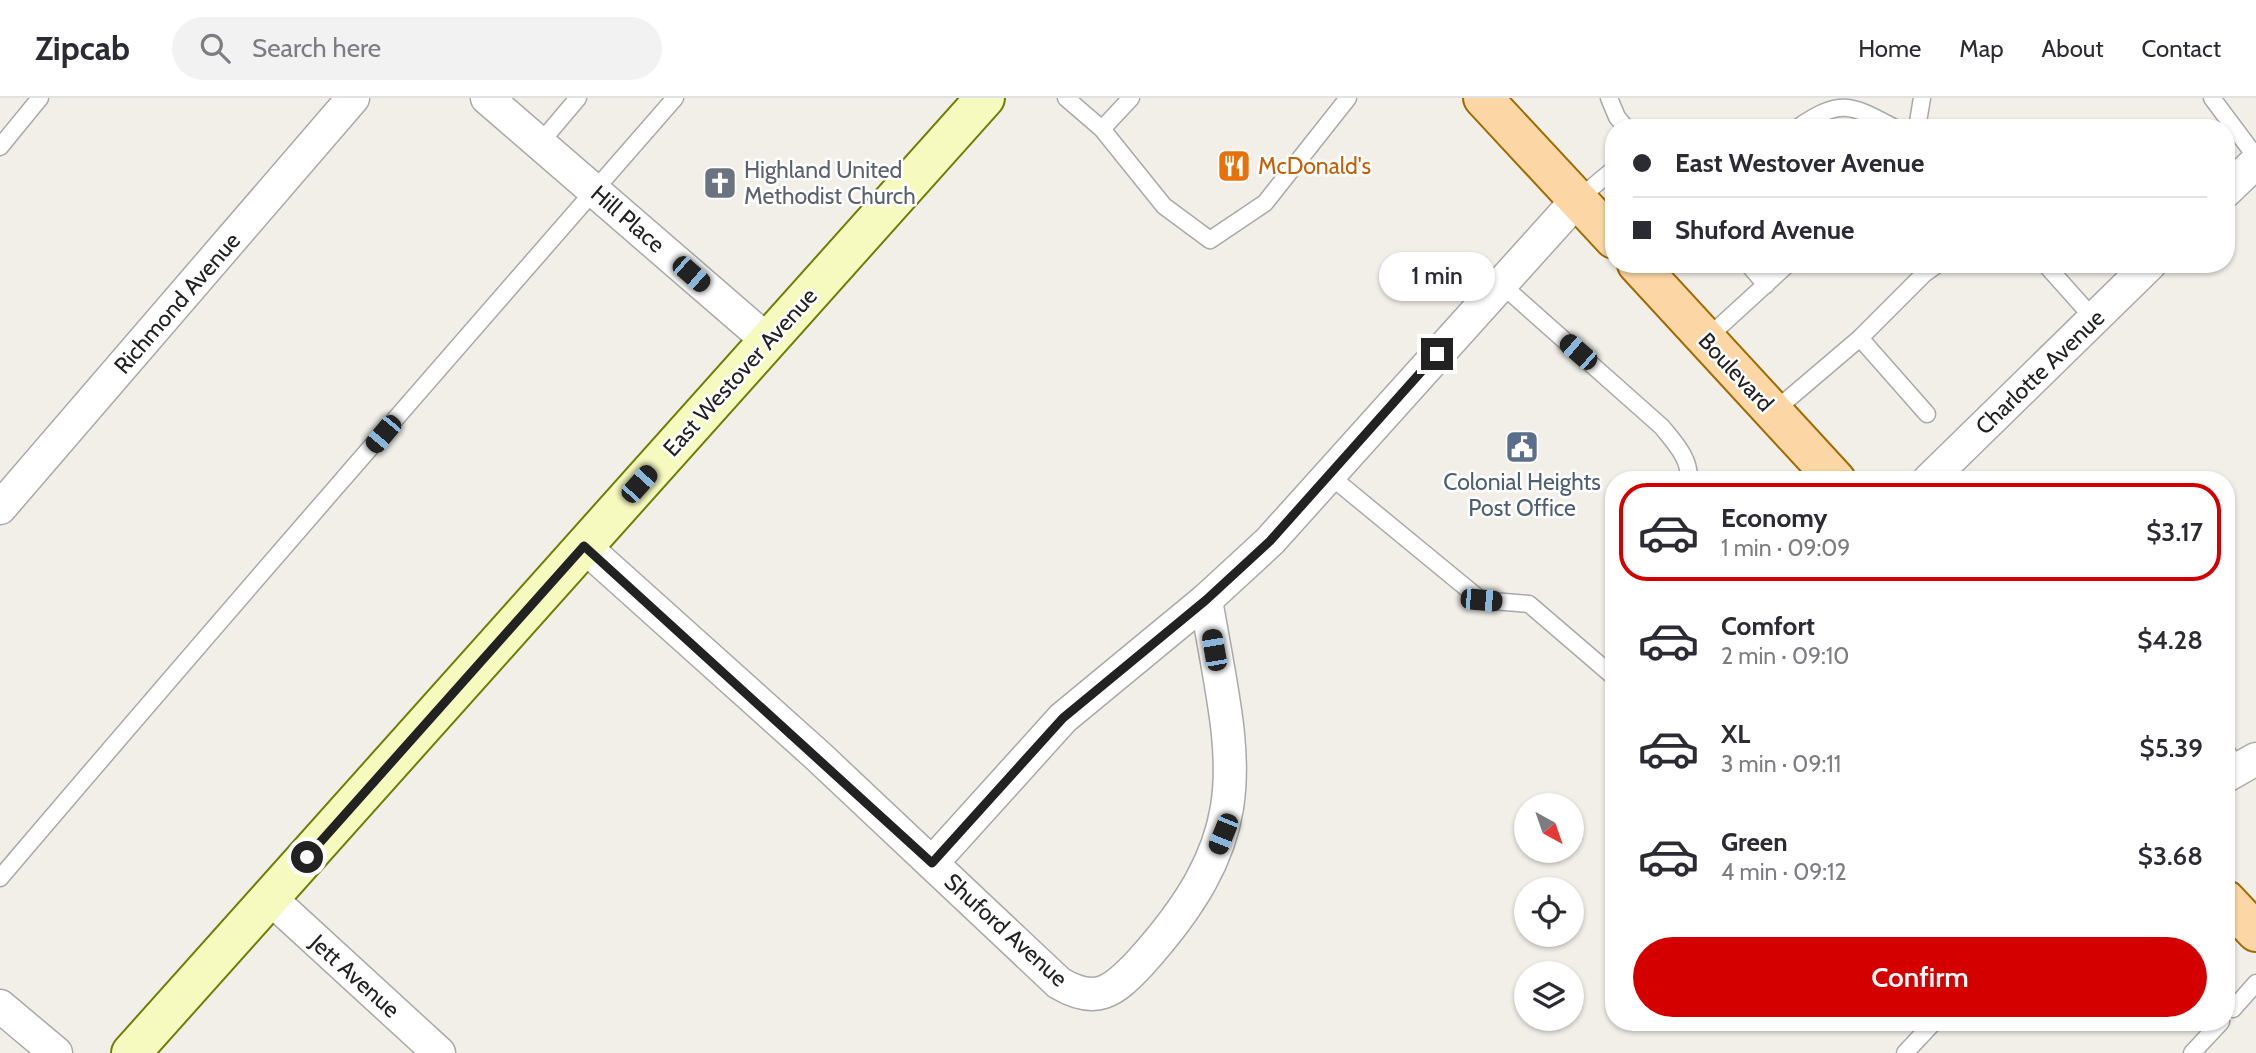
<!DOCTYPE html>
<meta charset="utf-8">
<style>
body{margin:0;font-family:Cabin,sans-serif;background:#f2f2f3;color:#2b2b33;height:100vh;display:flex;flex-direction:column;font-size:26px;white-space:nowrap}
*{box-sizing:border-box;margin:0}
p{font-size:23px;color:#7c7c81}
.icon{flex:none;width:38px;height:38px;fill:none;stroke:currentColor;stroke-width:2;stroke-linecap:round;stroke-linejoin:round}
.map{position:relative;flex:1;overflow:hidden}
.side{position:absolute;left:1605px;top:373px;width:630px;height:560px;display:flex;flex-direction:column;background:#fff;border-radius:28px;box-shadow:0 2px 5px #0004}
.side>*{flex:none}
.guide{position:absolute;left:1605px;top:21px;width:630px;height:154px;border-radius:28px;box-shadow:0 2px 5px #0004;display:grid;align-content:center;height:154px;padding:0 28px;background:#fff}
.needle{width:46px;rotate:140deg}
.fabs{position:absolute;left:1514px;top:695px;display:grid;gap:14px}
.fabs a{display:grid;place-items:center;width:70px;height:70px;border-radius:50%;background:#fff;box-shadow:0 2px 5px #0004;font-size:35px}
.end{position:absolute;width:32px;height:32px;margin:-16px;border:9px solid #222;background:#fff;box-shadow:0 0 0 4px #fff}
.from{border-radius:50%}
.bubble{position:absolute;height:49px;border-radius:24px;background:#fff;box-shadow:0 2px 5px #0004;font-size:23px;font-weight:600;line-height:49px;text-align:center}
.car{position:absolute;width:21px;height:42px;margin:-21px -10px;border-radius:9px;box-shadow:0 0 5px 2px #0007;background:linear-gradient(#222 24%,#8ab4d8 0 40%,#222 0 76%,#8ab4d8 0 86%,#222 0)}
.guide b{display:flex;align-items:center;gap:24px;height:66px;font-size:26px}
.guide b+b{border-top:2px solid #e1e1e2}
.guide i{width:18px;height:18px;background:#2b2b33}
ul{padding:12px 0 0;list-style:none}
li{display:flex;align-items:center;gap:21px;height:98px;margin:0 14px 10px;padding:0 14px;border:4px solid transparent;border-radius:28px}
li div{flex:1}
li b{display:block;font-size:26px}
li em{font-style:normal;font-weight:600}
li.active{border-color:#d40000}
li>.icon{width:63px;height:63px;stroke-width:1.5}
.cta{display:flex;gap:14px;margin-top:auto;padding:14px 28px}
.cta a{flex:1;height:80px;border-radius:42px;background:#d40000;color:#fff;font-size:28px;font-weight:600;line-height:80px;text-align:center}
header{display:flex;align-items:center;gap:42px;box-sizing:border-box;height:98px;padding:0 35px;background:#fff;border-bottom:2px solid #e1e1e2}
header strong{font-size:33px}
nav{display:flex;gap:38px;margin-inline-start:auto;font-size:24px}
.search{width:490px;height:63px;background:#f2f2f3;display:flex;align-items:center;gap:18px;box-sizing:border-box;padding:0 24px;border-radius:38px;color:#7c7c81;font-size:26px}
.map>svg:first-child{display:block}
</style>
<header>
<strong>Zipcab</strong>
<div class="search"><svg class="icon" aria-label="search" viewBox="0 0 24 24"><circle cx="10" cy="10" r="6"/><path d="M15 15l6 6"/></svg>Search here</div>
<nav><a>Home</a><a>Map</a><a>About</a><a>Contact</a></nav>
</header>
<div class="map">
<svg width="2256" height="955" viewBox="0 0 2256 955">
<rect width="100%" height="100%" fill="#f2efe9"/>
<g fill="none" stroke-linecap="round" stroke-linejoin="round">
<defs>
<g id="service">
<polyline points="1066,0 1102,31 1164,108 1210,142 1265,105 1348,0"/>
<polyline points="1609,0 1617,19 1626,30"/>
<polyline points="2212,0 2256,59"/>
<path d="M 1797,30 C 1841,0 1850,6 1895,30"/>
<polyline points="1917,30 1922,0"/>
<polyline points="1102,31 1131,0"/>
<polyline points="540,45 578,0"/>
<polyline points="0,49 40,0"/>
<polyline points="1577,102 1614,71"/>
<polyline points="1748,166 1766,187"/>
<polyline points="2045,166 2094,221"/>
<path d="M 1501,186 L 1662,329 C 1673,343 1692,362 1688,382"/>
<polyline points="1860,240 1927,316"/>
<polyline points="1706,241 1788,166"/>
<polyline points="1773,314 1860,240 1924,176 1938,166"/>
<polyline points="1329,377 1481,502 1529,506 1614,579"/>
<polyline points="2226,652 2237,671"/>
<path d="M 0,780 C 223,518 449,259 675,0"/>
<polyline points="2233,911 2256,885"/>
<polyline points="1905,955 1934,924"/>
<polyline points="2192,955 2221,924"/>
</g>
<g id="minor">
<polyline points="487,0 768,243"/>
<polyline points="2226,93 2256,64"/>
<polyline points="1929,382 2150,166"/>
<polyline points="0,410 353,0"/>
<path d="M 584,448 L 818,658 L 1059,885 C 1096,907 1113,894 1140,865 C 1261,731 1234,665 1206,502"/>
<polyline points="2226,678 2256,661"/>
<polyline points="932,765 1063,620 1206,502 1270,443 1577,102"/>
<polyline points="270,800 439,955"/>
<polyline points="0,908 56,955"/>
</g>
<polyline id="secondary" points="131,955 985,0"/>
<g id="primary">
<polyline points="1483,0 1614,141"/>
<polyline points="1637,166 1836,382"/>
<polyline points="2226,802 2256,834"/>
</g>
</defs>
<use href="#service" stroke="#a9a9a9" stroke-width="19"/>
<use href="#minor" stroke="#a9a9a9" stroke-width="35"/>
<use href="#secondary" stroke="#707d05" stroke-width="42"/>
<use href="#primary" stroke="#a06b00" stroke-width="42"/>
<use href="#service" stroke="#fff" stroke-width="16"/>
<use href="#minor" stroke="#fff" stroke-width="32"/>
<use href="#secondary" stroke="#f7fabf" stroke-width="38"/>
<use href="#primary" stroke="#fcd6a4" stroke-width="38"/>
</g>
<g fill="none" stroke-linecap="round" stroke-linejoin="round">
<polyline stroke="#222" stroke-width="9" points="307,759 584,448 932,765 1063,620 1206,502 1270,443 1437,256"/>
</g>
<defs>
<symbol id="restaurant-square" viewBox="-11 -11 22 22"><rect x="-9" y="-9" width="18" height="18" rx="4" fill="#e8710a" stroke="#fff"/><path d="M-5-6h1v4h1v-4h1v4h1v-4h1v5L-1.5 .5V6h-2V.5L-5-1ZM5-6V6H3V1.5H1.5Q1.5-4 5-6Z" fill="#fff"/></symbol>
<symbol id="church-square" viewBox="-11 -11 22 22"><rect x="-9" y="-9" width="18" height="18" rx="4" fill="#6b7280" stroke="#fff"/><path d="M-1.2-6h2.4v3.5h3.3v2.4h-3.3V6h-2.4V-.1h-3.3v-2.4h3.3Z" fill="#fff"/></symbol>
<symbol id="civic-square" viewBox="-11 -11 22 22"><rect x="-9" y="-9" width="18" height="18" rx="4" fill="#5c6f8a" stroke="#fff"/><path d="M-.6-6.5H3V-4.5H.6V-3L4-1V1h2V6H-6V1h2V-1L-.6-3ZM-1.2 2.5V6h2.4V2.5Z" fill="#fff"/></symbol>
</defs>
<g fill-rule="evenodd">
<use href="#restaurant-square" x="1215" y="49" width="38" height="38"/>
<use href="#church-square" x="701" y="66" width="38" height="38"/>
<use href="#civic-square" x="1503" y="330" width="38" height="38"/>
</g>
<g text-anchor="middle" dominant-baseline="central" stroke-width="5" stroke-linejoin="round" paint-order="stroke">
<g font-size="23" fill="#c56008" stroke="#fff" text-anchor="start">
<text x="1258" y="68">McDonald's</text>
</g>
<g font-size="23" fill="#5b616d" stroke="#fff" text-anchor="start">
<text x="744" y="72">Highland United<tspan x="744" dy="26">Methodist Church</tspan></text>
</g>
<g font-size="23" fill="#222" stroke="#fff">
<text transform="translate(628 121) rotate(41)">Hill Place</text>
<text transform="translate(177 205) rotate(-49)">Richmond Avenue</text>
<text transform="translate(740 274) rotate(-48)">East Westover Avenue</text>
<text transform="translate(1736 274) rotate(47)">Boulevard</text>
<text transform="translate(2040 274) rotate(-44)">Charlotte Avenue</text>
<text transform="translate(1006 832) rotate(42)">Shuford Avenue</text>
<text transform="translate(355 878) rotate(42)">Jett Avenue</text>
</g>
<g font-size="23" fill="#4e5e75" stroke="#fff">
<text x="1522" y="384">Colonial Heights<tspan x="1522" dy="26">Post Office</tspan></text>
</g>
</g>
</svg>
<div class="fabs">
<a><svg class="needle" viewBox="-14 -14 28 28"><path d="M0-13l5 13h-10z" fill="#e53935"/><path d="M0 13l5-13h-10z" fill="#7c7c81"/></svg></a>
<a><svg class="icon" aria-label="locate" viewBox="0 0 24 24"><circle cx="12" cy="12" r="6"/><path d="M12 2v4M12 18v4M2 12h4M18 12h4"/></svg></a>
<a><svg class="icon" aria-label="layers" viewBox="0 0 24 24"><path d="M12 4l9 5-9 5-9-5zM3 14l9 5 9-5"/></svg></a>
</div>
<i class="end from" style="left:307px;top:759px"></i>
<i class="end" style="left:1437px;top:256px"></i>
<div class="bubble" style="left:1379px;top:154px;width:116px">1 min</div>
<i class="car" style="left:691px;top:176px;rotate:131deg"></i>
<i class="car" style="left:1578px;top:254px;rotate:311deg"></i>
<i class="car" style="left:383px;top:336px;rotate:220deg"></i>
<i class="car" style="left:639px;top:386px;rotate:42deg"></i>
<i class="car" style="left:1481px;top:502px;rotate:95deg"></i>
<i class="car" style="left:1214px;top:552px;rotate:350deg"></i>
<i class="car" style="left:1223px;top:736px;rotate:202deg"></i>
<div class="guide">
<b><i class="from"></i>East Westover Avenue</b>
<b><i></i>Shuford Avenue</b>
</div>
<section class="side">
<ul>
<li class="active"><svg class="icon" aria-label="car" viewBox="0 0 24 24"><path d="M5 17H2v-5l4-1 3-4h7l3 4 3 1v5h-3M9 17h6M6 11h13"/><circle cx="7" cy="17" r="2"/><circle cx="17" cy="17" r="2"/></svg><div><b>Economy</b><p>1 min · 09:09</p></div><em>$3.17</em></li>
<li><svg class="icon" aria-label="car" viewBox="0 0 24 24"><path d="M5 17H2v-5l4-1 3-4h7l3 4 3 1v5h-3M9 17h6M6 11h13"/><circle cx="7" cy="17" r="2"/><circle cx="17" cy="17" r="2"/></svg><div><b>Comfort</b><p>2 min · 09:10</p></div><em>$4.28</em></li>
<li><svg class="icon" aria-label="car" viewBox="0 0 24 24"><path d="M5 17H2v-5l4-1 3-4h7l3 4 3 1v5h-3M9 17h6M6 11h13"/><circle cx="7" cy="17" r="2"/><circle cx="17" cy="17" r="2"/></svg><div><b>XL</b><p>3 min · 09:11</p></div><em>$5.39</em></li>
<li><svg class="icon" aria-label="car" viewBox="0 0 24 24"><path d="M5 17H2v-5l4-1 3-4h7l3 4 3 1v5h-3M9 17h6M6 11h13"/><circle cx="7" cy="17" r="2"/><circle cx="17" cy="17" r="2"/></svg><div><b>Green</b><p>4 min · 09:12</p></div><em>$3.68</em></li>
</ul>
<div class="cta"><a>Confirm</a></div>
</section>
</div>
